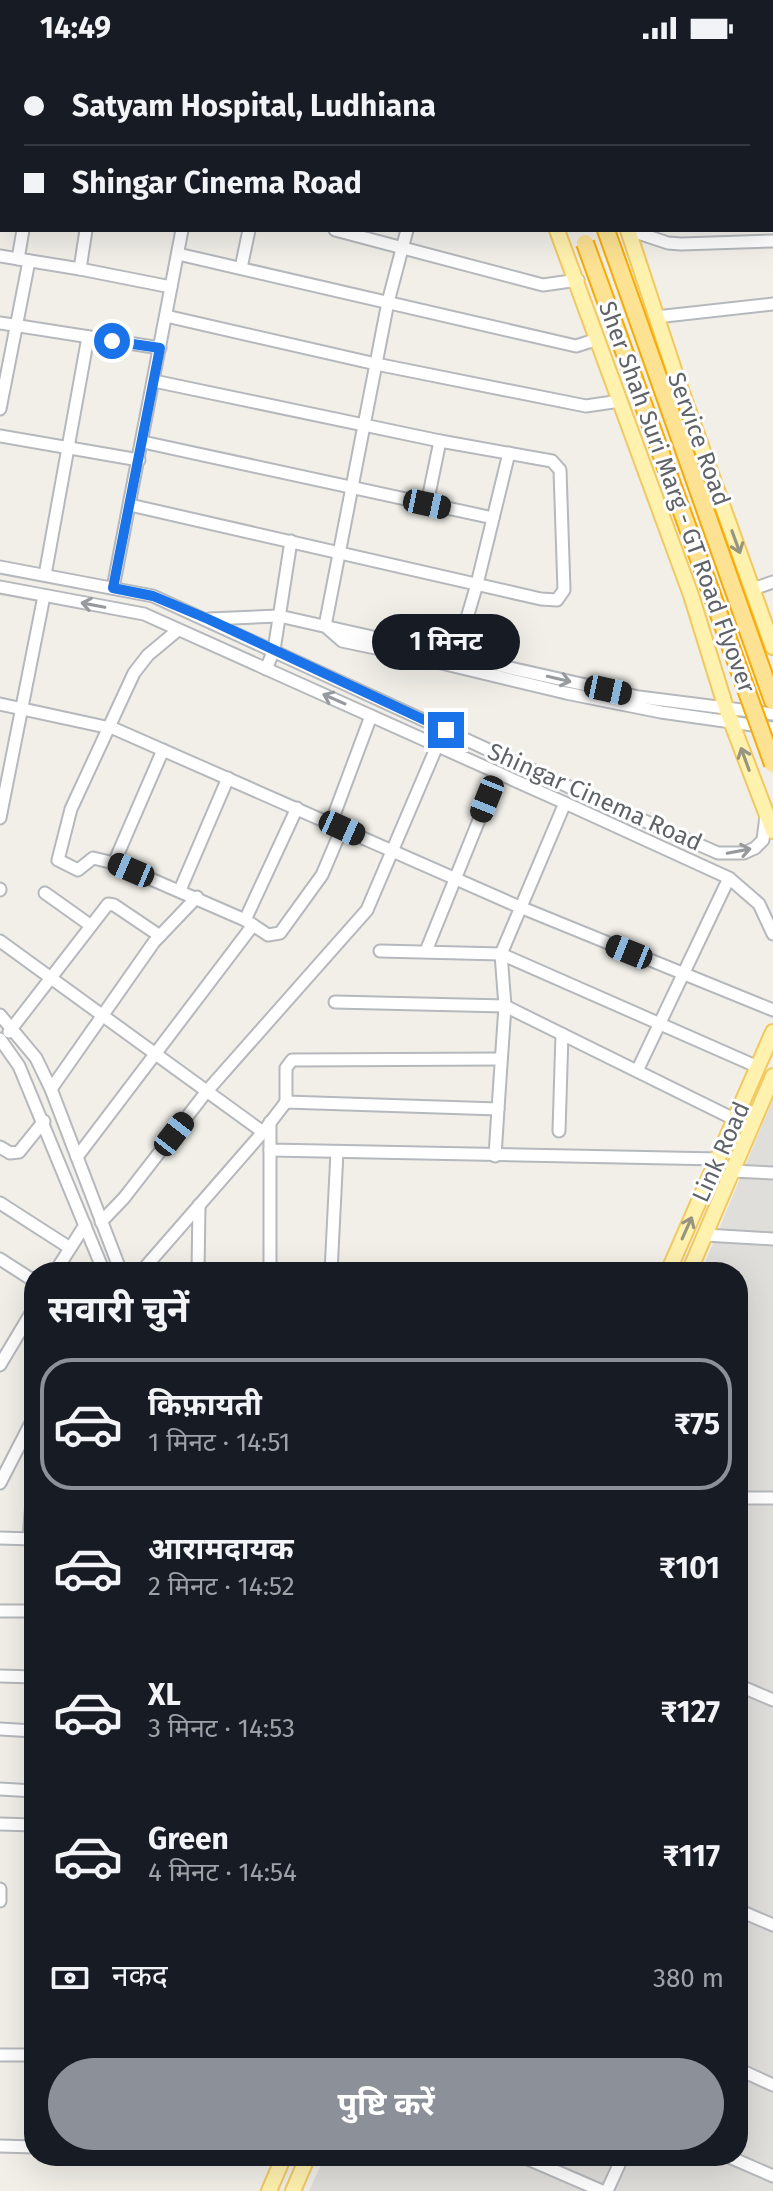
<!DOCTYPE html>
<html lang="hi">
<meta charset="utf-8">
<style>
body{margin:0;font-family:"Fira Sans","Noto Sans Devanagari",sans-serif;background:#20242c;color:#f1f3f6;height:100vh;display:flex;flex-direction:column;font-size:30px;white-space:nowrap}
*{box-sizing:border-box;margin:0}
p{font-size:26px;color:#9ea1a6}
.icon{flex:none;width:44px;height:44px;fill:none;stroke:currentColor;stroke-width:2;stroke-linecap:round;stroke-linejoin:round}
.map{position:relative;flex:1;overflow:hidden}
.sheet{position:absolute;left:24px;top:1206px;width:724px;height:904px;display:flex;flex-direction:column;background:#171b24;border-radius:32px;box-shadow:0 8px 32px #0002}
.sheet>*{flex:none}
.banner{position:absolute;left:0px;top:0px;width:774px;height:176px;box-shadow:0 8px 32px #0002;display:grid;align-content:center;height:176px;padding:0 24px;background:#171b24}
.end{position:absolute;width:36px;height:36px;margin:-18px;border:10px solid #1a73e8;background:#fff;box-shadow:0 0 0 4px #fff}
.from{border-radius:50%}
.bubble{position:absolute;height:56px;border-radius:28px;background:#171b24;box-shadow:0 8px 32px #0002;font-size:26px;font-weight:700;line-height:56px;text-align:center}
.car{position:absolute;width:24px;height:48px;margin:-24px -12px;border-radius:10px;box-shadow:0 0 6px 2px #0007;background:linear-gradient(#222 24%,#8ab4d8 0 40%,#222 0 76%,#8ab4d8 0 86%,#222 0)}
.banner b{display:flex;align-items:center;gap:28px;height:76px;font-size:30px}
.banner b+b{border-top:2px solid #363941}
.banner i{width:20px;height:20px;background:#f1f3f6}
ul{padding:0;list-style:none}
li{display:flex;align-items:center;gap:24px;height:132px;margin:0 16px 12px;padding:0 8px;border:4px solid transparent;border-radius:32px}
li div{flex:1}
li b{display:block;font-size:30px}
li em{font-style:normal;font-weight:700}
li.selected{border-color:#8c9099}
li>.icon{width:72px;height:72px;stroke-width:1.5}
h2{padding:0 24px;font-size:36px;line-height:96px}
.pay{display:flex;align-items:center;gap:20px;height:88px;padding:0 24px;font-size:30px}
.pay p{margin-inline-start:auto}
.action{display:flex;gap:16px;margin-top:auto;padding:16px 24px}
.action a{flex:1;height:92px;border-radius:48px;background:#8c9099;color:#fff;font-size:32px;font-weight:700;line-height:92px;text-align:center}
.status{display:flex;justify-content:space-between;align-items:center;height:56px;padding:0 40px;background:#171b24;direction:ltr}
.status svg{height:22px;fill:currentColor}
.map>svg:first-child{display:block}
</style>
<div class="status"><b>14:49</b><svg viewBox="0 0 49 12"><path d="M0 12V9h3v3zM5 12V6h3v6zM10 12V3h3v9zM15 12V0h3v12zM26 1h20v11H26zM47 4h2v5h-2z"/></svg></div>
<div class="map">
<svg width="773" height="2135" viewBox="0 0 773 2135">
<rect width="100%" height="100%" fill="#f1efe8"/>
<polygon fill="#e0deda" points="773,1043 773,2135 309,2135 325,2100 738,2100 738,1216 701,1216"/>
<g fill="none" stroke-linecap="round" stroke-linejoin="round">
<defs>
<g id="minor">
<polyline points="664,0 665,2"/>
<polyline points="66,2 67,0"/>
<polyline points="102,2 102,0"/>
<polyline points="0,12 2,12"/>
<polyline points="772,61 773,61"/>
<polyline points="772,122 773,122"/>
<polyline points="0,136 2,136"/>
<polyline points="86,174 80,213 171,231"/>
<polyline points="335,174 543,229 578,224"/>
<polyline points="407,174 388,246 325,570 342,585 404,598 566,637 661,656 773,672"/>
<polyline points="629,174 668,187 681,188 773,185"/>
<polyline points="178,198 576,290 598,283"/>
<polyline points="0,200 80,213"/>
<polyline points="18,203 23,174"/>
<polyline points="241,212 249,174"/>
<polyline points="166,260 376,308 586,350 620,345"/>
<polyline points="656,261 773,248"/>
<polyline points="0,267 160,292"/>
<polyline points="0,353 29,205"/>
<polyline points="0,380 139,404"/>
<polyline points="143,386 493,462"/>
<polyline points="427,448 440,385"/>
<polyline points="130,449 541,543 557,544 564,534 560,414 552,405 440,385 154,325"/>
<polyline points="0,511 153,540 615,752 718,797 744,797 755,792 763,784 766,760"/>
<polyline points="45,519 88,281"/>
<polyline points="0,531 144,558 565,747 729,822 759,848 773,878"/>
<polyline points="113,532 182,174"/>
<polyline points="753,533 773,526"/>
<polyline points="209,563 279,560 639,641 773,658"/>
<polyline points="178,574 148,599 134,617 71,753 58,804 78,814 93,802 114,807 245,864 297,752"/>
<polyline points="454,606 477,528 509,397"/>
<polyline points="266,613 274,594 291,485"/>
<polyline points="0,648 115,673 515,849 773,954"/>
<polyline points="0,762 44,540"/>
<polyline points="331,767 371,660"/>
<polyline points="114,807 163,694"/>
<polyline points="0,833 0,834"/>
<polyline points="180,834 228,722"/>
<polyline points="45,837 90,869"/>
<polyline points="253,869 268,879 280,877 322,819 342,772"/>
<polyline points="0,885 263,1076 286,1046 498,1053 505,950 501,898 758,1011"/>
<polyline points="380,895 501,898 565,747"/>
<polyline points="426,895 498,717"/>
<polyline points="335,946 505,950 736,1064"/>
<polyline points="0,959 36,1002 51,1033 121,1216"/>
<polyline points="9,976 108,848 114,849 160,880"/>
<polyline points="0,983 19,1010 104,1216"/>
<polyline points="637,1015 729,822"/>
<polyline points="51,1033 154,886 197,841"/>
<polyline points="286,1046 286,1012 292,1004 501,1003"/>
<polyline points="270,1066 270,1094 719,1103"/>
<polyline points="559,1075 562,978"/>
<polyline points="0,1091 10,1097 19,1096 44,1065"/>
<polyline points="270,1094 270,1216"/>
<polyline points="495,1100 498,1053"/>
<polyline points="77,1101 253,869 245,864"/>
<polyline points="732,1115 773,1117"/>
<polyline points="0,1147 70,1192"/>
<polyline points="101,1166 124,1142 207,1035 367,854 437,690"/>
<polyline points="705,1179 773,1183"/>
<polyline points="0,1203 34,1225"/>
<polyline points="55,1216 85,1169"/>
<polyline points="141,1216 263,1076"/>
<polyline points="198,1216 199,1149"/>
<polyline points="331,1216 337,1096"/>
<polyline points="0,1309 34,1252"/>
<polyline points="0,1427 34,1361"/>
<polyline points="738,1442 773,1442"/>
<polyline points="0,1482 33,1483"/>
<polyline points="29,1483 34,1419"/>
<polyline points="0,1555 34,1555"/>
<polyline points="0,1620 34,1621"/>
<polyline points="738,1629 773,1644"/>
<polyline points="0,1673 34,1675"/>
<polyline points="0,1733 34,1735"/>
<polyline points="0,1768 34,1769"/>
<polyline points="0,1833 0,1845"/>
<polyline points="738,1854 773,1869"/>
<polyline points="0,1999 34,1999"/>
<polyline points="738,2013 773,2029"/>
<polyline points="0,2090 34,2091"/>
<polyline points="521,2100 602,2135"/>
<polyline points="727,2100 773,2120"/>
<polyline points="607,2135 623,2100"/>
</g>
<g id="major">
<polyline points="487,0 488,2"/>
<polyline points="575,0 575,2"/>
<polyline points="557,174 691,539 726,652 773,775"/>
<polyline points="628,174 675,317 773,591"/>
<polyline points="668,1216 773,976"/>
<polyline points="689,1216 773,1020"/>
<polyline points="269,2135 284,2100"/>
<polyline points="293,2135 308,2100"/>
</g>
<g id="highway">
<polyline points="517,0 518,2"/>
<polyline points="542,0 543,2"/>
<polyline points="561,0 561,2"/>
<polyline points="606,174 773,645"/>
</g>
</defs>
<use href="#minor" stroke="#b5b8bc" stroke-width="15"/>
<use href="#major" stroke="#f2c960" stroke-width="18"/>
<use href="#highway" stroke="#f9ab00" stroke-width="20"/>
<use href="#minor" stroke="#fff" stroke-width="11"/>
<use href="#major" stroke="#fff2af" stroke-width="14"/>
<use href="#highway" stroke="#fde293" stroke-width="16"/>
<defs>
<polyline id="highway-bridge" points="585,187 773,708"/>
</defs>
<use href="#highway-bridge" stroke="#f9ab00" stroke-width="20" stroke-linecap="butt"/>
<use href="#highway-bridge" stroke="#fde293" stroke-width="16"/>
</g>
<defs><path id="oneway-shaft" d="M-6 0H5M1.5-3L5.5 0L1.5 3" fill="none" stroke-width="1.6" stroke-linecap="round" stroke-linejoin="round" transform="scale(2)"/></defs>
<g stroke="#979581">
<use href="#oneway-shaft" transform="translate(736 486) rotate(70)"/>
<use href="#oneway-shaft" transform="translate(745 703) rotate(-110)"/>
<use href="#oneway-shaft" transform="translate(687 1172) rotate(-66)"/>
</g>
<g stroke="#979a9d">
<use href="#oneway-shaft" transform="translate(93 549) rotate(-169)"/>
<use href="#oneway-shaft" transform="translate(559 623) rotate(13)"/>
<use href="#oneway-shaft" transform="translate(334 643) rotate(-156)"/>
<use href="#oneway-shaft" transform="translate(739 795) rotate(-11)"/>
</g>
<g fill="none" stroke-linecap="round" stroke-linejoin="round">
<polyline stroke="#1a73e8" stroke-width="10" points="112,285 160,292 113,532 153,540 208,563 446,674"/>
</g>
<g text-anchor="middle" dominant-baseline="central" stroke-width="6" stroke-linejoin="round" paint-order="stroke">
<g font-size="24" fill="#5f6368" stroke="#fff">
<text transform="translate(699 383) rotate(70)">Service Road</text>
<text transform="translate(677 441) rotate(70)">Sher Shah Suri Marg - GT Road Flyover</text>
<text transform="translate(595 741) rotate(24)">Shingar Cinema Road</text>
<text transform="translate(721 1096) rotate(-66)">Link Road</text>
</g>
</g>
</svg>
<i class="end from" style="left:112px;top:285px"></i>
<i class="end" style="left:446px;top:674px"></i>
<div class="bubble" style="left:372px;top:558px;width:148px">1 मिनट</div>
<i class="car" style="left:427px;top:448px;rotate:102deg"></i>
<i class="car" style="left:608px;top:634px;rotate:102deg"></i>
<i class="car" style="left:487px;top:743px;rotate:202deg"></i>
<i class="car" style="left:342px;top:772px;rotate:114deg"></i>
<i class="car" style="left:131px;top:814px;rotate:293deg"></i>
<i class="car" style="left:629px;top:896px;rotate:292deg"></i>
<i class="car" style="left:174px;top:1078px;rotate:38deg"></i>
<div class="banner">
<b><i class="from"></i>Satyam Hospital, Ludhiana</b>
<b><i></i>Shingar Cinema Road</b>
</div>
<section class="sheet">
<h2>सवारी चुनें</h2>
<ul>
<li class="selected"><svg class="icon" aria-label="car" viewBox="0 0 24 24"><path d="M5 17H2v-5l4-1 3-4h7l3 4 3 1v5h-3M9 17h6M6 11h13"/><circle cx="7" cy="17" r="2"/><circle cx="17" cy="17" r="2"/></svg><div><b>किफ़ायती</b><p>1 मिनट · 14:51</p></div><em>₹75</em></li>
<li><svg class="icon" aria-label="car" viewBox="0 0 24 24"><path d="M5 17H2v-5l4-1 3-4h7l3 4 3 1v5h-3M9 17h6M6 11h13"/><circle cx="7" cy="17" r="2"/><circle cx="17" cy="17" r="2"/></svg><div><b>आरामदायक</b><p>2 मिनट · 14:52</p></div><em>₹101</em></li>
<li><svg class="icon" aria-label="car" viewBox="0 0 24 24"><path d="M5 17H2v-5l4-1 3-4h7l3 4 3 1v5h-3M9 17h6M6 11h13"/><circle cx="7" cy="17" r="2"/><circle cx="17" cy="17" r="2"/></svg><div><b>XL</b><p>3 मिनट · 14:53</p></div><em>₹127</em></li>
<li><svg class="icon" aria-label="car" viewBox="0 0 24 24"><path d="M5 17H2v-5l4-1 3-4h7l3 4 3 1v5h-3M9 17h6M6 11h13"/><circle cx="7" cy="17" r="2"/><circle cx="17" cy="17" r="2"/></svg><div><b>Green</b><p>4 मिनट · 14:54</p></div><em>₹117</em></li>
</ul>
<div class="pay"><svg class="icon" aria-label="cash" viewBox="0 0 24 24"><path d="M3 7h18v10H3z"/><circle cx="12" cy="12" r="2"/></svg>नकद<p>380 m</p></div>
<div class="action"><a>पुष्टि करें</a></div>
</section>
</div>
